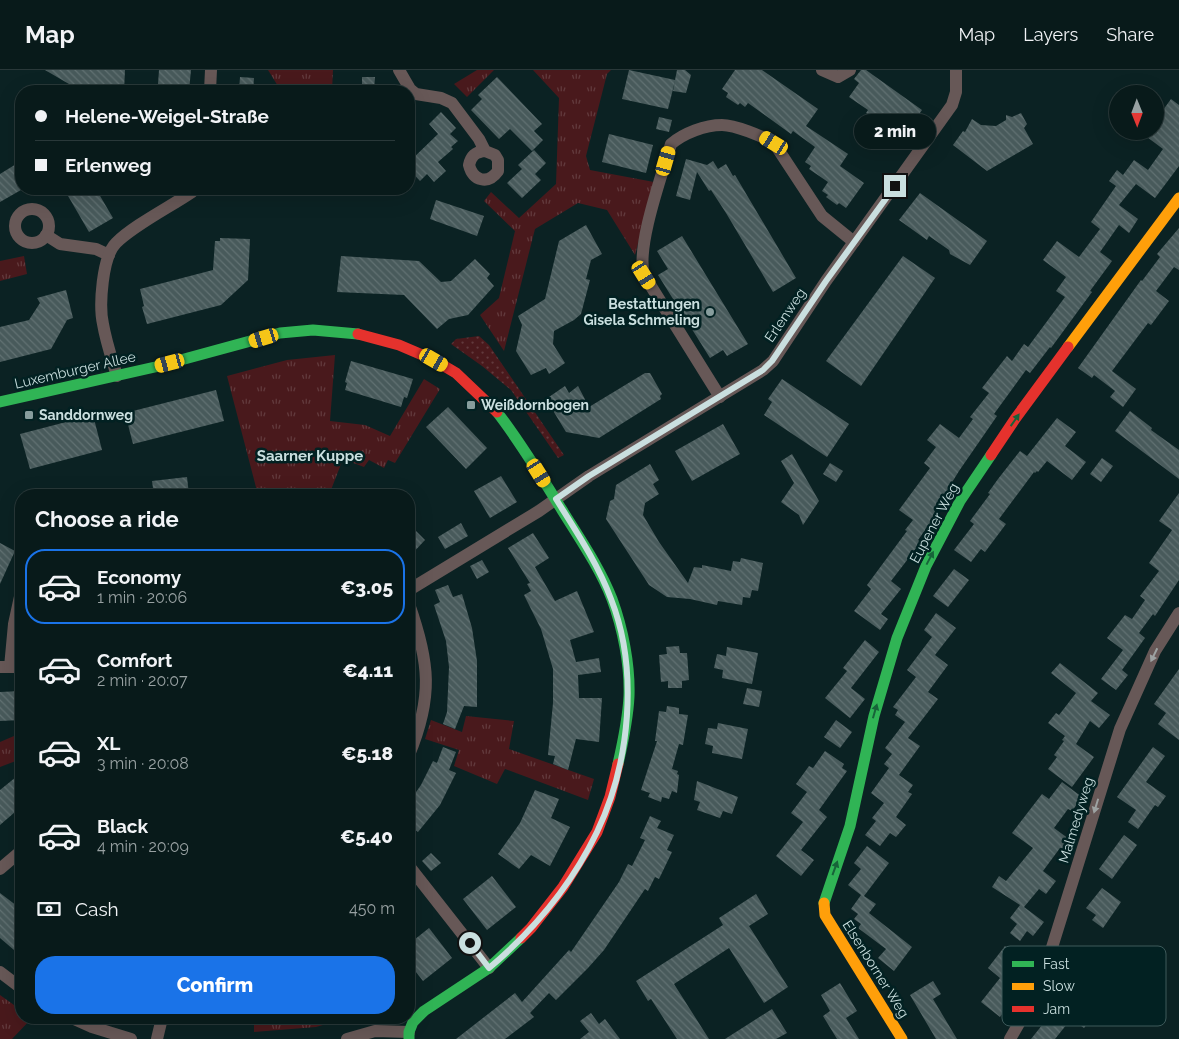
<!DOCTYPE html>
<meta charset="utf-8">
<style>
body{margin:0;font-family:Raleway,sans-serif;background:#112323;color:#f1f3f6;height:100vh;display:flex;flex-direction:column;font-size:19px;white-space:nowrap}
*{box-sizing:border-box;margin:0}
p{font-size:16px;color:#98a1a2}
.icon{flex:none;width:28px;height:28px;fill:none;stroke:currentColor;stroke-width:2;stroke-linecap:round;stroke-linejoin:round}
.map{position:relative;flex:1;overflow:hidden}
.drawer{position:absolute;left:15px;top:419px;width:400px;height:535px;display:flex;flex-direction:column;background:#081a1a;border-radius:20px;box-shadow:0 5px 20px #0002,0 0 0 1px #293839}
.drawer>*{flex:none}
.hud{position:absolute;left:15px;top:15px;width:400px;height:110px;border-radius:20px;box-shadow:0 5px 20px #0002,0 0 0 1px #293839;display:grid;align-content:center;height:110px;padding:0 20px;background:#081a1a}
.needle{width:32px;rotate:179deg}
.controls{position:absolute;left:1109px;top:15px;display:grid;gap:10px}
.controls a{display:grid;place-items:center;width:55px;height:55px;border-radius:50%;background:#081a1a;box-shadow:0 5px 20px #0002,0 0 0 1px #293839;font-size:25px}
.end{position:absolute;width:22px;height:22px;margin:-11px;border:6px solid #cadfdf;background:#111;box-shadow:0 0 0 2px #111}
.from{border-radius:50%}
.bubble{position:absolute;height:35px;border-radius:18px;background:#081a1a;box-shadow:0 5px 20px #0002,0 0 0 1px #293839;font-size:16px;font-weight:800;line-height:35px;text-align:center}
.car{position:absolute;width:15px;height:30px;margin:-15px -8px;border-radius:6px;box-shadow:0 0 4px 1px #0007;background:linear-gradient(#f5c518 24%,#345 0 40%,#f5c518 0 76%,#345 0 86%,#f5c518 0)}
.hud b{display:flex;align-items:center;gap:18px;height:48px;font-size:19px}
.hud b+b{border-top:1px solid #293839}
.hud i{width:12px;height:12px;background:#f1f3f6}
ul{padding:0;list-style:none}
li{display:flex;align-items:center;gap:15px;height:75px;margin:0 10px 8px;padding:0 10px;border:2px solid transparent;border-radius:20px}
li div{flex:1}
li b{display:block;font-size:19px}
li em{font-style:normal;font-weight:800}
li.current{border-color:#1a73e8}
li>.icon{width:45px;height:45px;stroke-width:1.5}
h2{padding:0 20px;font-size:22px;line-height:60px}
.pay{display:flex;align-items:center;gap:12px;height:55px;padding:0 20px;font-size:19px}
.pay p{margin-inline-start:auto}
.cta{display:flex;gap:10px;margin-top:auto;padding:10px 20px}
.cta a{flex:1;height:58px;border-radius:20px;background:#1a73e8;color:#fff;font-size:20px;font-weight:800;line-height:58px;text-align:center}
header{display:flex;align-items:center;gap:30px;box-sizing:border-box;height:70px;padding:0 25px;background:#081a1a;border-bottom:1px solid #293839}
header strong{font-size:24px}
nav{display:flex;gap:28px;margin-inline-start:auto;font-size:18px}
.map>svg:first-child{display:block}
</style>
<header>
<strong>Map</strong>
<nav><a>Map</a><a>Layers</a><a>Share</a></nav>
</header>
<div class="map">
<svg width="1179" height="969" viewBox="0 0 1179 969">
<defs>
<pattern id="grass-dots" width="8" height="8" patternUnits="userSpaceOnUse" patternTransform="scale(1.25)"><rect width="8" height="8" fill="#49191c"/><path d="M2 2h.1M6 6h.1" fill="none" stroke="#623a3d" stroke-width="1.8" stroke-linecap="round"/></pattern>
<pattern id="park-tufts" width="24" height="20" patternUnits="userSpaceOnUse" patternTransform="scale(1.25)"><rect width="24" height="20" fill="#49191c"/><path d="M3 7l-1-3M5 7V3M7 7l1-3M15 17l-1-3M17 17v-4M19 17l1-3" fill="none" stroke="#623a3d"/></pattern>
<pattern id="building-back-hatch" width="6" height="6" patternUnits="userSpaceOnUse" patternTransform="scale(1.25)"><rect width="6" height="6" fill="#485a5b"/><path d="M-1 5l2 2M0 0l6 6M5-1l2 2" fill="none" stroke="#617172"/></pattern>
</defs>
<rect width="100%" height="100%" fill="#0b2223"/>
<polygon fill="url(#grass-dots)" points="479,266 489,275 564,385 558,388 511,320 482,296 451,274 456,269"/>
<g fill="url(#park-tufts)">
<polygon points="268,0 333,0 332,21 281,21"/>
<polygon points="477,0 494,0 467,27 454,14"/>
<polygon points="533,0 611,0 607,4 586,86 590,100 654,112 635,185 607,140 578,133 535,159 504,281 480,245 499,228 515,161 484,131 491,122 519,148 556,114 559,28"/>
<polygon points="24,186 27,204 0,211 0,191"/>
<polygon points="335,285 330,351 365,355 390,366 424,309 440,319 395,393 388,390 384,398 369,390 364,397 343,389 329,425 258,425 227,306 287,290"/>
<polygon points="466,646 514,651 509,679 594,709 588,730 505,699 497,714 454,696 459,680 425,669 431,650 462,662"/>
<polygon points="21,663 21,689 0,697 0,672"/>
<polygon points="0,925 21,940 21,948 32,948 12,969 0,969"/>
<polygon points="254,948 347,948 316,957 254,962"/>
</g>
<g fill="url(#building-back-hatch)">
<polygon points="45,0 125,0 124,21 81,21"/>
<polygon points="159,0 191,0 189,21 159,21 160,14 158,14"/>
<polygon points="629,0 675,10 677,0 685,0 691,5 686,23 673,21 675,11 668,39 622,29"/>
<polygon points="735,0 762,0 818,39 806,56 848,84 840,96 864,113 846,138 839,133 837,135 826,127 828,125 822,121 828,112 809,99 811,96 805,92 815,77 793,61 791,64 748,33 745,37 740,33 738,35 726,27 728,23 722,19"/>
<polygon points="861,0 866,0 922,40 915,50 910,46 899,62 880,49 878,52 866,43 868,40 849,27 859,13 854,9"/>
<polygon points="240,7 254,8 253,21 239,20"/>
<polygon points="362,7 375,7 374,21 362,21"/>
<polygon points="497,7 542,54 534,61 543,70 532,81 510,59 499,69 471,40 482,29 478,25"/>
<polygon points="1171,29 1179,35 1179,96 1155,128 1136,114 1119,135 1138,149 1129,163 1119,155 1100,182 1112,191 1090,221 1092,222 1051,278 1050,277 1030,303 1026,300 994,344 997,346 959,401 951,414 953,415 942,430 943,431 937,441 938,442 918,470 921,472 891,511 901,519 881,544 888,549 880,560 854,541 871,519 867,515 907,461 905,460 913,450 899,440 930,398 924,393 936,377 927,370 940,354 959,368 973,349 970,347 989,323 982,318 1007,286 1012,291 1024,274 1028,277 1065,227 1056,221 1066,207 1043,190 1057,171 1079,187 1100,159 1091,152 1116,116 1109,111 1117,100 1123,105 1134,90 1148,100 1163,79 1139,61 1155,61 1155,51"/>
<polygon points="441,42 456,58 450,64 458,71 451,77 453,79 438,92 446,101 434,112 427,104 420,111 409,99 409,92 438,64 429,54"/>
<polygon points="1021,43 1027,54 1024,58 1033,74 987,101 953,75 963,61 965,62 972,49 981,55 996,56 1006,50 1006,45 1012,47"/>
<polygon points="659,47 672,50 669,62 656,59"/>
<polygon points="609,64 653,75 646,103 602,92"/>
<polygon points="534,80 546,93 535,104 541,110 522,128 507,113 522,99 518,95"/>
<polygon points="686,89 707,95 713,91 718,99 726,94 733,106 735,105 796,208 773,222 726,143 711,120 709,121 697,102 690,130 676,126"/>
<polygon points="21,91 21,120 0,132 0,104"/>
<polygon points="64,119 96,119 113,148 89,162"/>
<polygon points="920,123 987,171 970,195 950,184 949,180 929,166 927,170 899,150"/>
<polygon points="436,130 484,146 477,166 430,149"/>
<polygon points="586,155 602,184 591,190 586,209 590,210 581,244 574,250 554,261 553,274 565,293 549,304 546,298 531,305 516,281 522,255 518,246 545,229 559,171"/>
<polygon points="1179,158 1179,200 1174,197 1156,221 1169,231 1151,255 1148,253 1112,301 1136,319 1123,337 1110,327 1115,321 1094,305 1092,308 1078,298 1141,210 1142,211 1160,187 1157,184"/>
<polygon points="682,166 748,274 727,286 723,280 710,288 658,205 668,199 657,181"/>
<polygon points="220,168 250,169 248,210 221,235 147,254 142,237 144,236 140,219 213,200 215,171 220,171"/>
<polygon points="341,186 419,191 441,212 451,211 475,189 490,204 487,208 494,216 468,245 449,249 437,259 404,225 337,222"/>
<polygon points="903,186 935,208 861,316 826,291"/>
<polygon points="66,220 73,248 67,250 51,279 0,292 0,257 29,250 40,233 37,228"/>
<polygon points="351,291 413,309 407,328 404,327 401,337 345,320 347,313 345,312"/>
<polygon points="645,303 650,303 662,324 660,326 661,329 599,368 566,362 546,329 565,316 569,323 578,316 589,337"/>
<polygon points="782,309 849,354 827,387 764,345 772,332 768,329"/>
<polygon points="216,320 224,351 133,374 125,343"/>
<polygon points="448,337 487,378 466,399 426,357"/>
<polygon points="1130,341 1152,358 1151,360 1179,380 1179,409 1115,361"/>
<polygon points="93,345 102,380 30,399 20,364"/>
<polygon points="1057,348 1076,362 1065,376 1086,392 1072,410 1047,391 1038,402 1037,401 1035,403 1034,402 999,449 1006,454 985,482 981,479 971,492 954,480 974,454 970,451 990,424 988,423 998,409 1020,381 1027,386"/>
<polygon points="723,354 740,384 692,411 675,381"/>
<polygon points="792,384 819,431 803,455 799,445 781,432 794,413 781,391"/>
<polygon points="1102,388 1113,396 1101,412 1090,404"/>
<polygon points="830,393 843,401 836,412 823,404"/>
<polygon points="650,394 659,410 653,414 659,424 645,433 643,445 659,472 688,513 694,497 702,498 702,495 731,501 733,491 740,492 741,488 763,493 758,521 752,520 750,528 743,527 742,535 718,531 717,535 690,529 667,527 649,515 606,449 610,431 614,429 616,415"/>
<polygon points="501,406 517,432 490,448 474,421"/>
<polygon points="187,407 189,425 154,425 152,411"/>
<polygon points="1179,423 1179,510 1155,546 1153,544 1139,563 1145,568 1122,600 1128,605 1116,620 1101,609 1123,580 1107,568 1125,545 1132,549 1145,530 1140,526 1159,501 1149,493 1172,460 1159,451"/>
<polygon points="461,453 468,466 445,479 438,467"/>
<polygon points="409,454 425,470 409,487"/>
<polygon points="533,463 549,488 535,497 555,531 577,521 594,562 570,570 576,592 599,588 601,602 578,605 579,628 602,628 599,672 576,669 568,700 553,694 555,686 548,685 553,633 553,599 541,559 524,525 531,521 527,514 530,513 508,478"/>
<polygon points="0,473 15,481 0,514"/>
<polygon points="482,490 489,502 477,509 470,496"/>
<polygon points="954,499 969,510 948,537 933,526"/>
<polygon points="448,515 453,527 462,524 472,558 477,591 477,637 464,636 455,659 443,654 447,642 449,597 446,571 434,535 440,532 435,520"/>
<polygon points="936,543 956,558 935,585 948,595 928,622 938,629 908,668 920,676 899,705 913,715 908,722 912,724 896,747 906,755 896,767 890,763 880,776 865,765 876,751 872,748 884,733 871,723 889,698 884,694 892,684 885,678 905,652 895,645 898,640 893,637 916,607 907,600 932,567 924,560"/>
<polygon points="865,570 879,582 851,618 865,629 850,648 825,628 847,601 843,598"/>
<polygon points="679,576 680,583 687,583 689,610 682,611 682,618 668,618 668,611 661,612 659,585 667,584 666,577"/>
<polygon points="727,577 758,583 752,614 722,608 723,600 714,598 717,584 726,586"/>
<polygon points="1060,593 1098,623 1091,631 1110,645 1099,658 1090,651 1076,674 1094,687 1072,717 1048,699 1057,687 1054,685 1064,671 1062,670 1065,666 1048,653 1056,643 1059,645 1076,623 1051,603"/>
<polygon points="1179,599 1179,670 1158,654 1166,643 1154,634"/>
<polygon points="747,618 762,621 759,637 743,634"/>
<polygon points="21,621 21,650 0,651 0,622"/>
<polygon points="667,636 679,638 679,644 688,645 683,675 679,674 672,699 678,701 677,704 679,705 677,723 672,721 669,729 662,727 661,732 648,727 650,723 641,720 657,671 655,671 659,641 666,642"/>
<polygon points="836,650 852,662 840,678 824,667"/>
<polygon points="718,653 748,659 742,689 712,683 713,676 705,674 708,658 717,659"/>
<polygon points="443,677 456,682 449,700 456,703 440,735 418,762 409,755 409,732 421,715 433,691 437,693"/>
<polygon points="1153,677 1165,686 1146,712 1166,726 1158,737 1155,735 1138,759 1128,752 1136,740 1117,727"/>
<polygon points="825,681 844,694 842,698 847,701 819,740 827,747 801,780 814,790 801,806 776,786 803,752 791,743 807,722 796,714 809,696 813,698"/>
<polygon points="16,707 21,713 21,749 15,742 0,755 0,720"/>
<polygon points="697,711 738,727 732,744 723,741 720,748 697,740 700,732 694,730"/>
<polygon points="1062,712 1082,727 1072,741 1068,739 1054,758 1069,769 1062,779 1060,778 1043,801 1056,811 1046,824 1039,819 1024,837 1044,852 1033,866 1027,861 1020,871 1010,863 1017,854 1010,848 1020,835 992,817 999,806 1006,811 1033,778 1012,763 1042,724 1049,729"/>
<polygon points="535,720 559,729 551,748 570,757 550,796 531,785 519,799 498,784 520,753"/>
<polygon points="650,746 661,751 657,758 674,765 667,780 672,782 659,809 655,807 648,821 645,819 604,880 588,898 556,930 549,923 530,943 534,947 505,969 456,969 515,923 522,932 569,880 571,882 619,812 628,794 632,796 645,770 640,768"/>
<polygon points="1124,765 1137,775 1112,809 1099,799"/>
<polygon points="867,776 889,793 864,826 876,834 869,843 912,877 894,901 878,888 886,879 858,858 861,854 854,849 858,844 851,839 861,825 848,815 861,799 854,793"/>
<polygon points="431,783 441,793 431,801 422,791"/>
<polygon points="492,806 516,837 487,860 463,829"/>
<polygon points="1102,818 1121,832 1103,858 1092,850 1096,845 1086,838"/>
<polygon points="0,823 21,839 21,886 0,868"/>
<polygon points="756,824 768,844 749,856 788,917 764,933 729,878 674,914 709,969 677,969 651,929 648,931 636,911 723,855 719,848"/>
<polygon points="429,858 452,888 423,911 409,893 409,874"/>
<polygon points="1005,876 1029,894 1005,925 1012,930 1000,947 981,932 1000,908 988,898"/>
<polygon points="1076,876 1104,896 1083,924 1100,937 1084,958 1071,949 1055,969 1031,969 1074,915 1071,913 1080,900 1066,890"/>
<polygon points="933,911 941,924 933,929 957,969 936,969 910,925"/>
<polygon points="840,913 857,941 846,948 859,969 837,969 823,946 830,941 821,925"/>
<polygon points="772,939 787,963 776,969 725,969"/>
<polygon points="591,943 599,954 605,949 620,969 580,969 589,962 580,951"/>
</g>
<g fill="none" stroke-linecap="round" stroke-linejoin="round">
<g stroke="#675857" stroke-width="12">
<path d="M 399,0 L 410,19 L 416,24 L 441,28 L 452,33 L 479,69 L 485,81 L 495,85 L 498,90 L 498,101 C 488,115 473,111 469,95 C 471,86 475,82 485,81"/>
<polyline points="822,0 838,7 850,0"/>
<polyline points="210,21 211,0"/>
<circle cx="32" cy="156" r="17"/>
<polyline points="46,165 60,174 96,179 109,185"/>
<path d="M 117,306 C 112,289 106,272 103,254 C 99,236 102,187 116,173 C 134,155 170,137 192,122 L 194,119"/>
<path d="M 720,327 L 644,205 C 636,176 662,105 671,74 C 684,63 705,55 722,55 C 735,55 762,66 774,73 L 822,146 L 854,172"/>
<polyline points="409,520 539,441 589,406 763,300 773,291 826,211 952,35 956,22 956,0"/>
<path d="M 409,534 C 430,593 433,627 409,685"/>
<polyline points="0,597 21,597"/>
<polyline points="10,597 14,554 21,522"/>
<polyline points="409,796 489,898"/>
<polyline points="0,799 21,781"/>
<polyline points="0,902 21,918"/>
<polyline points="72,948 92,957 131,969"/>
<polyline points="157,969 162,948"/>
<polyline points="347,969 375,961 409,962"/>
<polyline points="1010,969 1025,943 1049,887 1120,659 1155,581 1179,543"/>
</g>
<g stroke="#30b455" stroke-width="11">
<polyline points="0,332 155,297 280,263 313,260 358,264"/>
<path d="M 497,342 C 521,373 541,406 562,440 C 580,469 600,498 612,529 C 623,559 630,595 629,626 C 628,649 623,672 618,694"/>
<polyline points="824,833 850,756 874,646 897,568 926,496 960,431 991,385"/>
<polyline points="409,969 409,962 413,952 424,941 489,898 521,868"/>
</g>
<g stroke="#ff9f0a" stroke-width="11">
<polyline points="1068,277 1179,128"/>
<polyline points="824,833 825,845 902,969"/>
</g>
<g stroke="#e5322d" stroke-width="11">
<polyline points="358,264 399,275 434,290 456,303 497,342"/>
<polyline points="991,385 1015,349 1068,277"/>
<polyline points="521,868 531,858 563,817 597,762 610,727 618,694"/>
</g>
</g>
<defs><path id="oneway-solid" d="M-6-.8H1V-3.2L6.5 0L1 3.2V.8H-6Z" transform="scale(1.25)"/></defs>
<g fill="#176339">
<use href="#oneway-solid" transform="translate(1015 350) rotate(-55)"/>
<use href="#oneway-solid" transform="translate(930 488) rotate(-62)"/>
<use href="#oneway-solid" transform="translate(875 641) rotate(-74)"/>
<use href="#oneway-solid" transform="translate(835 798) rotate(-70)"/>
</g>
<g fill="#9da2a2">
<use href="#oneway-solid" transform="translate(1154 585) rotate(116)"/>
<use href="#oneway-solid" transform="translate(1096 736) rotate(107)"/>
</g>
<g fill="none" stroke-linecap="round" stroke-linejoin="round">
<path stroke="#cadfdf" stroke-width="6" d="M 470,873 L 489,898 C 533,861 572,814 597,762 C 630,693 639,600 611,529 C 598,494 576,461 556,429 L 589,406 L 763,300 L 772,291 L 826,211 L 895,116"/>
</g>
<g fill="#879d9d" stroke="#022122" stroke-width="2">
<circle cx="710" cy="242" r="5"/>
<rect x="466" y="330" width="10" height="10" rx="2.5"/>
<rect x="24" y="340" width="10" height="10" rx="2.5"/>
</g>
<g text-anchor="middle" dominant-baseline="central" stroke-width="5" stroke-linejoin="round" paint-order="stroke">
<g font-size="14" font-weight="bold" fill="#cadfdf" stroke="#022122" text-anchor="start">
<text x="700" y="234" text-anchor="end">Bestattungen<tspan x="700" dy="16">Gisela Schmeling</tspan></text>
<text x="481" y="335">Weißdornbogen</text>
<text x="39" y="345">Sanddornweg</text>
</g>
<g font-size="14" fill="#cadfdf" stroke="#022122">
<text transform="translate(785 245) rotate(-56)">Erlenweg</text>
<text transform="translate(75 300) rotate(-13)">Luxemburger Allee</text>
<text transform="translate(934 453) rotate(-62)">Eupener Weg</text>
<text transform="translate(1076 750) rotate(-73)">Malmedyweg</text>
<text transform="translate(876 899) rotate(58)">Elsenborner Weg</text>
</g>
<g font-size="15" font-weight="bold" fill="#cadfdf" stroke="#022122">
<text x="310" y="386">Saarner Kuppe</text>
</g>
</g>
<rect x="1002" y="876" width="164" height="80" rx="8" fill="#022122" stroke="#3e5a5b" stroke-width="1"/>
<rect x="1012" y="891" width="22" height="6" fill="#30b455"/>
<rect x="1012" y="913" width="22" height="7" fill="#ff9f0a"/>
<rect x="1012" y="936" width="22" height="6" fill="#e5322d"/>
<g font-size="14" fill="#cadfdf">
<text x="1043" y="899">Fast</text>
<text x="1043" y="921">Slow</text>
<text x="1043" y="944">Jam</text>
</g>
</svg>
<div class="controls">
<a><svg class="needle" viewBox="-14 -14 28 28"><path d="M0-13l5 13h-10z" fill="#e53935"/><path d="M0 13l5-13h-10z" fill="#98a1a2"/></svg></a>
</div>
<i class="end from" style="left:470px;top:873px"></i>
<i class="end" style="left:895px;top:116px"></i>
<div class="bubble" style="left:854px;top:44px;width:82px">2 min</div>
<i class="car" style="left:774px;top:73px;rotate:301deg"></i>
<i class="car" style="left:666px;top:91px;rotate:16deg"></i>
<i class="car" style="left:644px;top:205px;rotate:148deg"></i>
<i class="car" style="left:264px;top:268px;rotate:253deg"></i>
<i class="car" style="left:434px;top:290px;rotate:120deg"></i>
<i class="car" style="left:170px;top:293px;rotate:255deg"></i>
<i class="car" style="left:539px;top:403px;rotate:148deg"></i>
<div class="hud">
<b><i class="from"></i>Helene-Weigel-Straße</b>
<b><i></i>Erlenweg</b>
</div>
<section class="drawer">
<h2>Choose a ride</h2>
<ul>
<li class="current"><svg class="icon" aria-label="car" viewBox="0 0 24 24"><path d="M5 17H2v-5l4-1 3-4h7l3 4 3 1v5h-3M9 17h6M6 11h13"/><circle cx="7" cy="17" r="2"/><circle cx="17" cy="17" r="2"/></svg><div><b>Economy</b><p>1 min · 20:06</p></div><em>€3.05</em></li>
<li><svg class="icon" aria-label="car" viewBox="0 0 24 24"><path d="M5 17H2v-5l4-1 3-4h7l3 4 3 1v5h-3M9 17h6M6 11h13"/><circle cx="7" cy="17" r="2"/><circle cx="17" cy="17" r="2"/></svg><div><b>Comfort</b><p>2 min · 20:07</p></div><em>€4.11</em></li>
<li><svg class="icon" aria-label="car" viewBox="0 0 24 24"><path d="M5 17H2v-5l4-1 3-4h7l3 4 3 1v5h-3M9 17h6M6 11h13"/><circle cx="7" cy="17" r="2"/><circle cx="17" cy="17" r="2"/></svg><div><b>XL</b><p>3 min · 20:08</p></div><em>€5.18</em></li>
<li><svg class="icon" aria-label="car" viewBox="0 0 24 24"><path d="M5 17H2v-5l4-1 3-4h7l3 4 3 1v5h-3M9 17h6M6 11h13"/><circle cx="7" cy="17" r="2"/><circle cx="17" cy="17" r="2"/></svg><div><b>Black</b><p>4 min · 20:09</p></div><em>€5.40</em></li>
</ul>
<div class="pay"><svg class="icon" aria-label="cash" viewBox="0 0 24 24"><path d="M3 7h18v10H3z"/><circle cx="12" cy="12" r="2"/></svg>Cash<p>450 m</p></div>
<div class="cta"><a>Confirm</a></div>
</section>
</div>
